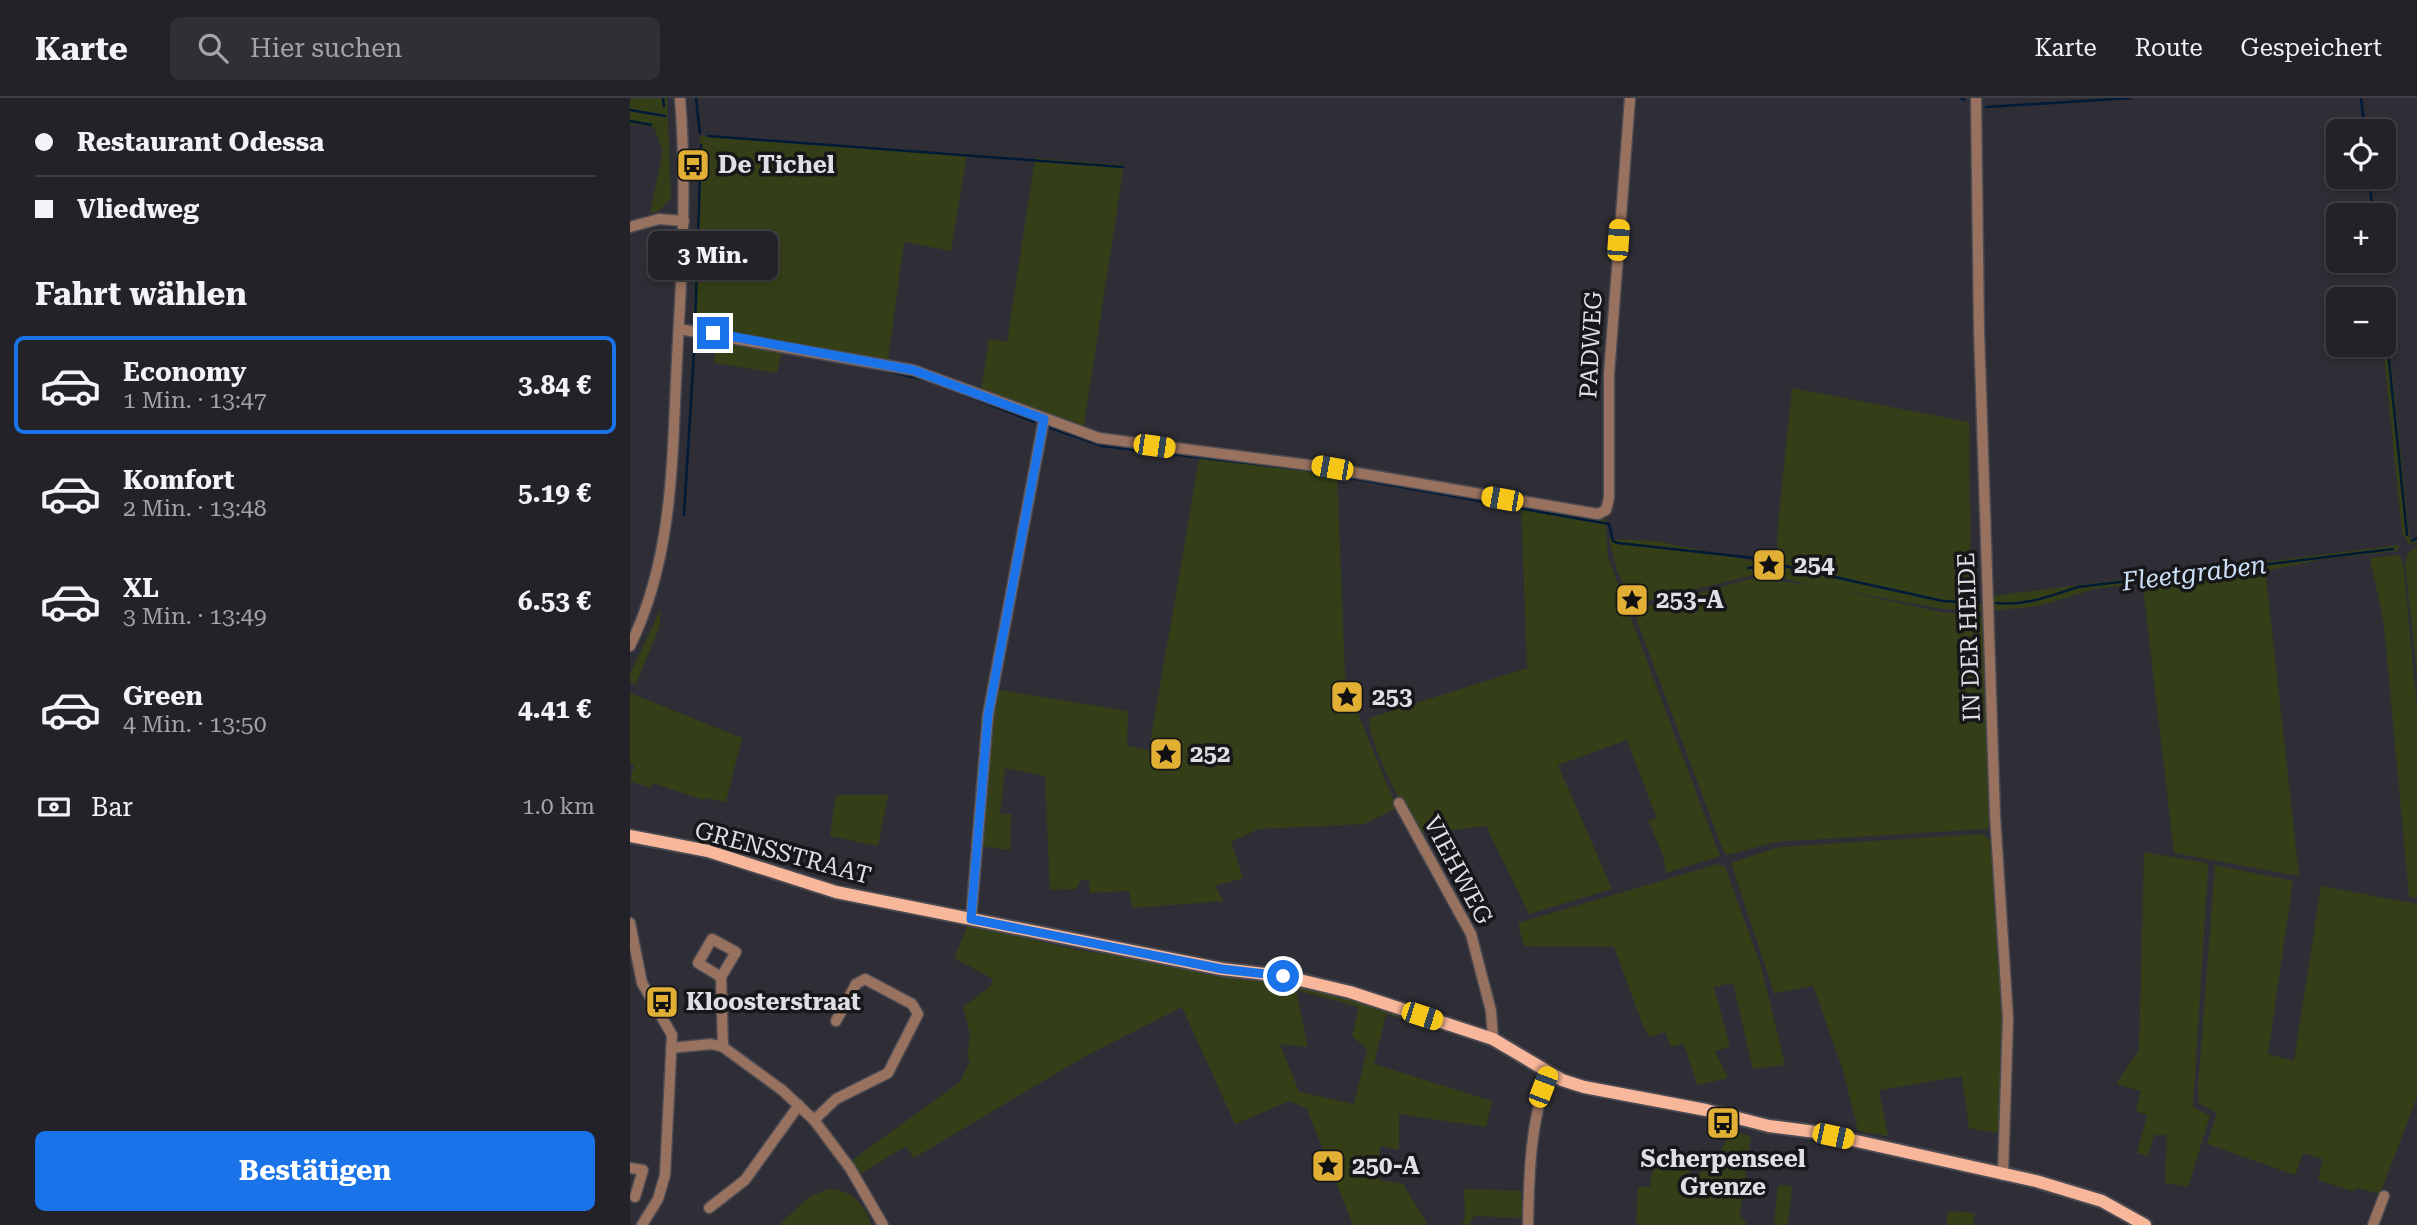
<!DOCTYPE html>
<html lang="de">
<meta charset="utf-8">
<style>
body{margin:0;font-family:"Roboto Serif",serif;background:#2f2f34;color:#f1f3f6;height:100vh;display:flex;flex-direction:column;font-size:26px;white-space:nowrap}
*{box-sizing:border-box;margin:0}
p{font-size:23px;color:#a3a4a8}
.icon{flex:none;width:38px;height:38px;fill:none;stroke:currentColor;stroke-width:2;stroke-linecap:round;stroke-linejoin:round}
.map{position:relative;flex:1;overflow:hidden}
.drawer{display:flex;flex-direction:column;background:#232228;width:630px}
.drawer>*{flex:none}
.guide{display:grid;align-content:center;height:154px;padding:0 35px;background:#232228}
.buttons{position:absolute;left:1696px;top:21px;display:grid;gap:14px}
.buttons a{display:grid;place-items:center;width:70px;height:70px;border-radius:10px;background:#232228;box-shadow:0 4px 10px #0003,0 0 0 2px #403f45;font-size:35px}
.end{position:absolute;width:32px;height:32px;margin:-16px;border:9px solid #1a73e8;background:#fff;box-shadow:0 0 0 4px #fff}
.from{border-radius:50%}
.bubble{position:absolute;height:49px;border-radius:10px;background:#232228;box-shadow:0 4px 10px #0003,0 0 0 2px #403f45;font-size:23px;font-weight:700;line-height:49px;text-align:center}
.car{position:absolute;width:21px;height:42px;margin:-21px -10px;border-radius:9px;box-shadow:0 0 5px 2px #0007;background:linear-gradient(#f5c518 24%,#345 0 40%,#f5c518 0 76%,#345 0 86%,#f5c518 0)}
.guide b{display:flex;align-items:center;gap:24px;height:66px;font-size:26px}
.guide b+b{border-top:2px solid #403f45}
.guide i{width:18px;height:18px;background:#f1f3f6}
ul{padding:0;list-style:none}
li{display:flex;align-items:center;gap:21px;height:98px;margin:0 14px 10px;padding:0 21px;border:4px solid transparent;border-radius:10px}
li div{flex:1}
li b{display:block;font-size:26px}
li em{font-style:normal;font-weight:700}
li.selected{border-color:#1a73e8}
li>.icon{width:63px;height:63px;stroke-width:1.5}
h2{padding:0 35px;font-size:32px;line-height:84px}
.pay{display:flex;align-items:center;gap:18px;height:77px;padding:0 35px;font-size:26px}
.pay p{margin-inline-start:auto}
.primary-button{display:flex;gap:14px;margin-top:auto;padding:14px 35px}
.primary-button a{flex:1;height:80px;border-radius:10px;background:#1a73e8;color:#fff;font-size:28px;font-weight:700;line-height:80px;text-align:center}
header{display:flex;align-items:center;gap:42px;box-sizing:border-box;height:98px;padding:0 35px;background:#232228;border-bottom:2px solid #403f45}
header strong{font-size:33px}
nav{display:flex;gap:38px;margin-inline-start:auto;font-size:24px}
.search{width:490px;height:63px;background:#2f2f34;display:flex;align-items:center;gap:18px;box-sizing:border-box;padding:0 24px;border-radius:10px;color:#a3a4a8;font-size:26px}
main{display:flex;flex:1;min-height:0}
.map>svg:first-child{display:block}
</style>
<header>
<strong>Karte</strong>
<div class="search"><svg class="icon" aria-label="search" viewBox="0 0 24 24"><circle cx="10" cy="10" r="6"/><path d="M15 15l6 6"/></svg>Hier suchen</div>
<nav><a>Karte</a><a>Route</a><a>Gespeichert</a></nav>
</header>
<main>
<section class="drawer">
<div class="guide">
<b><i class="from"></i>Restaurant Odessa</b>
<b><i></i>Vliedweg</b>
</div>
<h2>Fahrt wählen</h2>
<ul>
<li class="selected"><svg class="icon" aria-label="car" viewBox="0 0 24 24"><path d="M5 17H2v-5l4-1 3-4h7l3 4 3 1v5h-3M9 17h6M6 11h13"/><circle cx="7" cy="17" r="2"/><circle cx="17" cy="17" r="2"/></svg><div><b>Economy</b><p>1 Min. · 13:47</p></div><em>3.84 €</em></li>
<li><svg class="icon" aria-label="car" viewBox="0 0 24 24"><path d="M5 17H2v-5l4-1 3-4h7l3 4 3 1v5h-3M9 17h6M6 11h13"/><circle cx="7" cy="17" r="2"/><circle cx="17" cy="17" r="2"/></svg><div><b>Komfort</b><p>2 Min. · 13:48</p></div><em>5.19 €</em></li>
<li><svg class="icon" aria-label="car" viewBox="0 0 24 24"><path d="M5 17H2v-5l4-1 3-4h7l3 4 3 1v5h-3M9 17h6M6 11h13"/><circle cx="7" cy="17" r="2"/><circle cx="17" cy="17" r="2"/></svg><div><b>XL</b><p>3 Min. · 13:49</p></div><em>6.53 €</em></li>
<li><svg class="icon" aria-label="car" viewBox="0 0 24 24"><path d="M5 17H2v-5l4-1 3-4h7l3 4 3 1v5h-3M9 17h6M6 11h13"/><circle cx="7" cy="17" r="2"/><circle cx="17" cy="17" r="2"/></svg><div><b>Green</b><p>4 Min. · 13:50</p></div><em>4.41 €</em></li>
</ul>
<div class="pay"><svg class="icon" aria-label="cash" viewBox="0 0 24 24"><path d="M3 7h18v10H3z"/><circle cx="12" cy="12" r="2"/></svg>Bar<p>1.0 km</p></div>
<div class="primary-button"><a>Bestätigen</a></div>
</section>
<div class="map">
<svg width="1787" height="1127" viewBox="0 0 1787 1127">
<rect width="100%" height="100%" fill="#2f2e36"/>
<g fill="#343f18" fill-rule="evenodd">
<polygon points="0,0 37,0 41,100 29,113 20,116 33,53 24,29 0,26"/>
<polygon points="70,38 337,56 321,153 274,144 258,262 63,227"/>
<polygon points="405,60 494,67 453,333 351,292 359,241 377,244"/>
<polygon points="1753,186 1779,435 1780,442 1787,440 1787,444 1780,447 1772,435 1753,247 1754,201 1748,201 1749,187"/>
<polygon points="86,237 152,251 147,275 84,265"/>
<polygon points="1162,290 1339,324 1341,506 1356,506 1356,514 1313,511 1205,491 1315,515 1348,516 1354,522 1361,727 1357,731 1145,744 1097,757 1093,752 1003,512 1125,480 1178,487 1146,478 1148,426"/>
<polygon points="570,356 707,373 715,577 720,597 767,710 734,726 628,731 601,744 613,780 585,788 594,803 503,810 499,793 460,795 459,782 451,782 446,791 420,792 415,678 375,670 370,716 381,716 380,752 348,748 364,591 498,613 497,648 519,652"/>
<path d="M 891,406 L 975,416 L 978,459 L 1090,758 L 1036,775 L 1034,760 L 1018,722 L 1027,721 L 997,642 L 928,667 L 982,791 L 899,816 L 856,728 L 788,736 C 772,705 741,654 739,620 L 897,570 Z"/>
<polygon points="979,441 1026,443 1141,467 1142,477 1124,477 1003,507 987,472"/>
<polygon points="1769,447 1767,453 1689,462 1635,473 1604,473 1465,491 1409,508 1362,513 1362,498"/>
<polygon points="1787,448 1787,577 1775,465 1778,455"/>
<polygon points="1769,457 1773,465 1787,608 1787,800 1779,799 1754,527 1740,460"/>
<polygon points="1636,478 1669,778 1544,755 1513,489 1602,479"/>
<polygon points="30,512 30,528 6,586 0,584 0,576"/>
<polygon points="0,595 112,640 96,704 74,700 73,702 23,685 20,690 0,683 4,668 0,664"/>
<polygon points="206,697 258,697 248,748 200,738"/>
<polygon points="1352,736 1364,744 1374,906 1372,1036 1339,1030 1332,978 1249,992 1258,1038 1228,1033 1213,972 1183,888 1144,895 1101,765 1149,749"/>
<polygon points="1514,754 1577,765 1578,770 1563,1009 1580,1018 1558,1089 1535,1085 1537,1037 1524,1037 1518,1058 1507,1055 1517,1017 1506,1013 1511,993 1486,986 1509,952"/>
<polygon points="1088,766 1095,769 1131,868 1155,967 1123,971 1103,885 1084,889 1100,949 1085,953 1098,980 1067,987 1054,946 1041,949 1035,934 1020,939 1014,930 984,849 894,848 888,825"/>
<polygon points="1585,767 1663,783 1638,956 1664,963 1691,788 1787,806 1787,999 1750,1096 1728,1090 1722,1093 1688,1082 1693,1061 1673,1055 1665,1077 1577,1046 1587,1015 1569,1005 1568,989"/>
<path d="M 338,827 L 448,852 L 682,888 L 817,930 L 809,931 L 756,916 L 744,966 L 862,1003 L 856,1029 L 769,1016 L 769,1052 L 750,1048 L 749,1082 L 773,1086 L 798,1127 L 723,1127 L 677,1011 L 660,1003 L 605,1026 L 552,909 L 452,960 L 284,1060 L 276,1048 L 229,1077 L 221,1063 L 330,984 L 340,963 L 337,961 L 340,936 L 333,909 L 360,889 L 363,881 L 324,860 ZM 666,892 L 729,909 L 722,938 L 737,951 L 724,1006 L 669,994 L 650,946 L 678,949 Z"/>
<polygon points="1102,1033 1121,1038 1110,1117 1118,1127 1006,1127 1008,1089 1020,1089 1023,1068 1049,1053 1063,1081 1085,1062"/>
<polygon points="1148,1087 1162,1088 1158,1127 1144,1127"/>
<path d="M 199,1091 C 223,1093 234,1105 241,1127 L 149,1127 L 179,1099 Z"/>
<polygon points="834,1091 891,1093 892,1120 844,1118 839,1127 832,1127 835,1118"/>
<polygon points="1318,1113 1345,1115 1343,1127 1317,1127"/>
</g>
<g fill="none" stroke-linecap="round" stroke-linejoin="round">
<g stroke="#001a37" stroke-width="2.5">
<polyline points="33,0 34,8"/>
<polyline points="66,0 70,35"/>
<polyline points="1331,0 1334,2"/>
<polyline points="1731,0 1735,33"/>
<polyline points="1356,9 1501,0"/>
<polyline points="0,12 35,18"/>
<polyline points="0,23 21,27"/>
<polyline points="78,38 493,69"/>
<polyline points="1739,79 1743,117"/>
<polyline points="1748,163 1749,176"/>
<polyline points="1751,191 1752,201"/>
<polyline points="1754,214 1777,437"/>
<polyline points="65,227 71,47"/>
<polyline points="177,258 208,264"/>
<polyline points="239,269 300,283 404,324"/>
<polyline points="418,329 473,348 676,372 956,422 979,426 983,443 988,445 1115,459 1134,462 1138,468"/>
<polyline points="54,417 65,238 67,238"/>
<polyline points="1782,443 1787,440"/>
<polyline points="1150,467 1313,503 1349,505"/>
<polyline points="1118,470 1138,468"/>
<path d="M 1366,505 C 1396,508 1420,498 1448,489 L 1763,451"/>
</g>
<defs>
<g id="minor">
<polyline points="1346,0 1349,232 1365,717 1378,920 1373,1077"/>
<polyline points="0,129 29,121 54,123"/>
<polyline points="49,231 283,272 469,340 687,368 968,416 976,412 979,400 979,276 1000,0"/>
<path d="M 0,548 C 44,458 42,360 47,261 C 52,174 57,87 50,0"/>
<polyline points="769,705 841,836 861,913 863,941"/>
<polyline points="341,821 358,617 414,321"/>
<polyline points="0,825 12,885 42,937 35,1077 28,1101 12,1127"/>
<polyline points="91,879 106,854 82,841 68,865 91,879 93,949"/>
<polyline points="41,950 81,946 93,949 152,992 184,1022 220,1070 253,1127"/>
<polyline points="184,1022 206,1001 258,975 288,916 282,906 235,881 226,886 206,923"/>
<polyline points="0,1070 13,1072 5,1099"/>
<polyline points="79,1110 115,1082 169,1007"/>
<path d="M 898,1127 C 899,1076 900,1023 919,974"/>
<polyline points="1743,1127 1754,1098"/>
</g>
<polyline id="major" points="0,738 78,753 206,794 592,871 653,878 720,894 863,941 932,982 954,989 1076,1012 1139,1028 1186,1034 1406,1083 1472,1103 1515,1127"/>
</defs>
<use href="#minor" stroke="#4b4a52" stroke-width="13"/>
<use href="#major" stroke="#4b4a52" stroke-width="16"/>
<use href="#minor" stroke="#98715f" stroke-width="10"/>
<use href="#major" stroke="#f8b79a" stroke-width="12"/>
</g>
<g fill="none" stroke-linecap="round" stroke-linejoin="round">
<polyline stroke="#1a73e8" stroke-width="9" points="83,235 283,272 414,321 358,617 341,821 592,871 653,878"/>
</g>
<defs>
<symbol id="bus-square" viewBox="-11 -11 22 22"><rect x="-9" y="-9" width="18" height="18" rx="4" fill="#e1af34" stroke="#17171a"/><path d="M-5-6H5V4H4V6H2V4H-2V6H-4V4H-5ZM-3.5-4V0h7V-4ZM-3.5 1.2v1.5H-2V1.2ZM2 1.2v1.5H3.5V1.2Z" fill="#111"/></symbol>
<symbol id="sight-square" viewBox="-11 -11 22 22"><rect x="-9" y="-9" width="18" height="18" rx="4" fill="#e1af34" stroke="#17171a"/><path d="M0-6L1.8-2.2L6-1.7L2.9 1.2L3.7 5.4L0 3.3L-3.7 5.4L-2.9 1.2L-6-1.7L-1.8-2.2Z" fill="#111"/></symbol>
</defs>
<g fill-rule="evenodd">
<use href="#bus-square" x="44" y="48" width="38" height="38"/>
<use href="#sight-square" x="1120" y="448" width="38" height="38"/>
<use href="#sight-square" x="983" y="483" width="38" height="38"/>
<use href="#sight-square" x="698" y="580" width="38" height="38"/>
<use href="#sight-square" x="517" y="637" width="38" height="38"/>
<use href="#bus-square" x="13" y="885" width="38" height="38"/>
<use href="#bus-square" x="1074" y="1006" width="38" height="38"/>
<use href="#sight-square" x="679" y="1049" width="38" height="38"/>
</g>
<g text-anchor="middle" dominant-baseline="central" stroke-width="7" stroke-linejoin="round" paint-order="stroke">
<g font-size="24" font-weight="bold" fill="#dfdee4" stroke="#17171a" text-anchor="start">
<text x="88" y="67">De Tichel</text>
<text x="1164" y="467">254</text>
<text x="1026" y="502">253-A</text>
<text x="742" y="599">253</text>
<text x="560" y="656">252</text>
<text x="56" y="904">Kloosterstraat</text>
<text x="1093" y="1061" text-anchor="middle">Scherpenseel<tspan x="1093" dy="28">Grenze</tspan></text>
<text x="722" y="1068">250-A</text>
</g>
<g font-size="24" fill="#dfdee4" stroke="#17171a">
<text transform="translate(961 247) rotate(-87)">PADWEG</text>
<text transform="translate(1339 539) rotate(-92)">IN DER HEIDE</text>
<text transform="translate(153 755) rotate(15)">GRENSSTRAAT</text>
<text transform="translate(828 772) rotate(62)">VIEHWEG</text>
</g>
<g font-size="26" font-style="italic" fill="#cbdff6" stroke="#17171a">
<text transform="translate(1564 475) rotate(-7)">Fleetgraben</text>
</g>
</g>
</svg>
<div class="buttons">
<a><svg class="icon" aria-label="locate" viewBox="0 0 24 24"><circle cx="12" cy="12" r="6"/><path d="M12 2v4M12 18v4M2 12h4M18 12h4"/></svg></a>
<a>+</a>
<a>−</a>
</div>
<i class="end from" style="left:653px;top:878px"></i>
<i class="end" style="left:83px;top:235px"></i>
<div class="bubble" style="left:18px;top:133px;width:130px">3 Min.</div>
<i class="car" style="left:988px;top:142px;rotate:4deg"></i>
<i class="car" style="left:524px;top:348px;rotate:98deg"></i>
<i class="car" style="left:702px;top:370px;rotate:280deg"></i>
<i class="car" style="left:872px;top:401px;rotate:280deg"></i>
<i class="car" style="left:792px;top:918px;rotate:108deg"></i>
<i class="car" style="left:913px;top:989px;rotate:21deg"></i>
<i class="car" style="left:1203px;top:1038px;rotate:102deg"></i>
</div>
</main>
